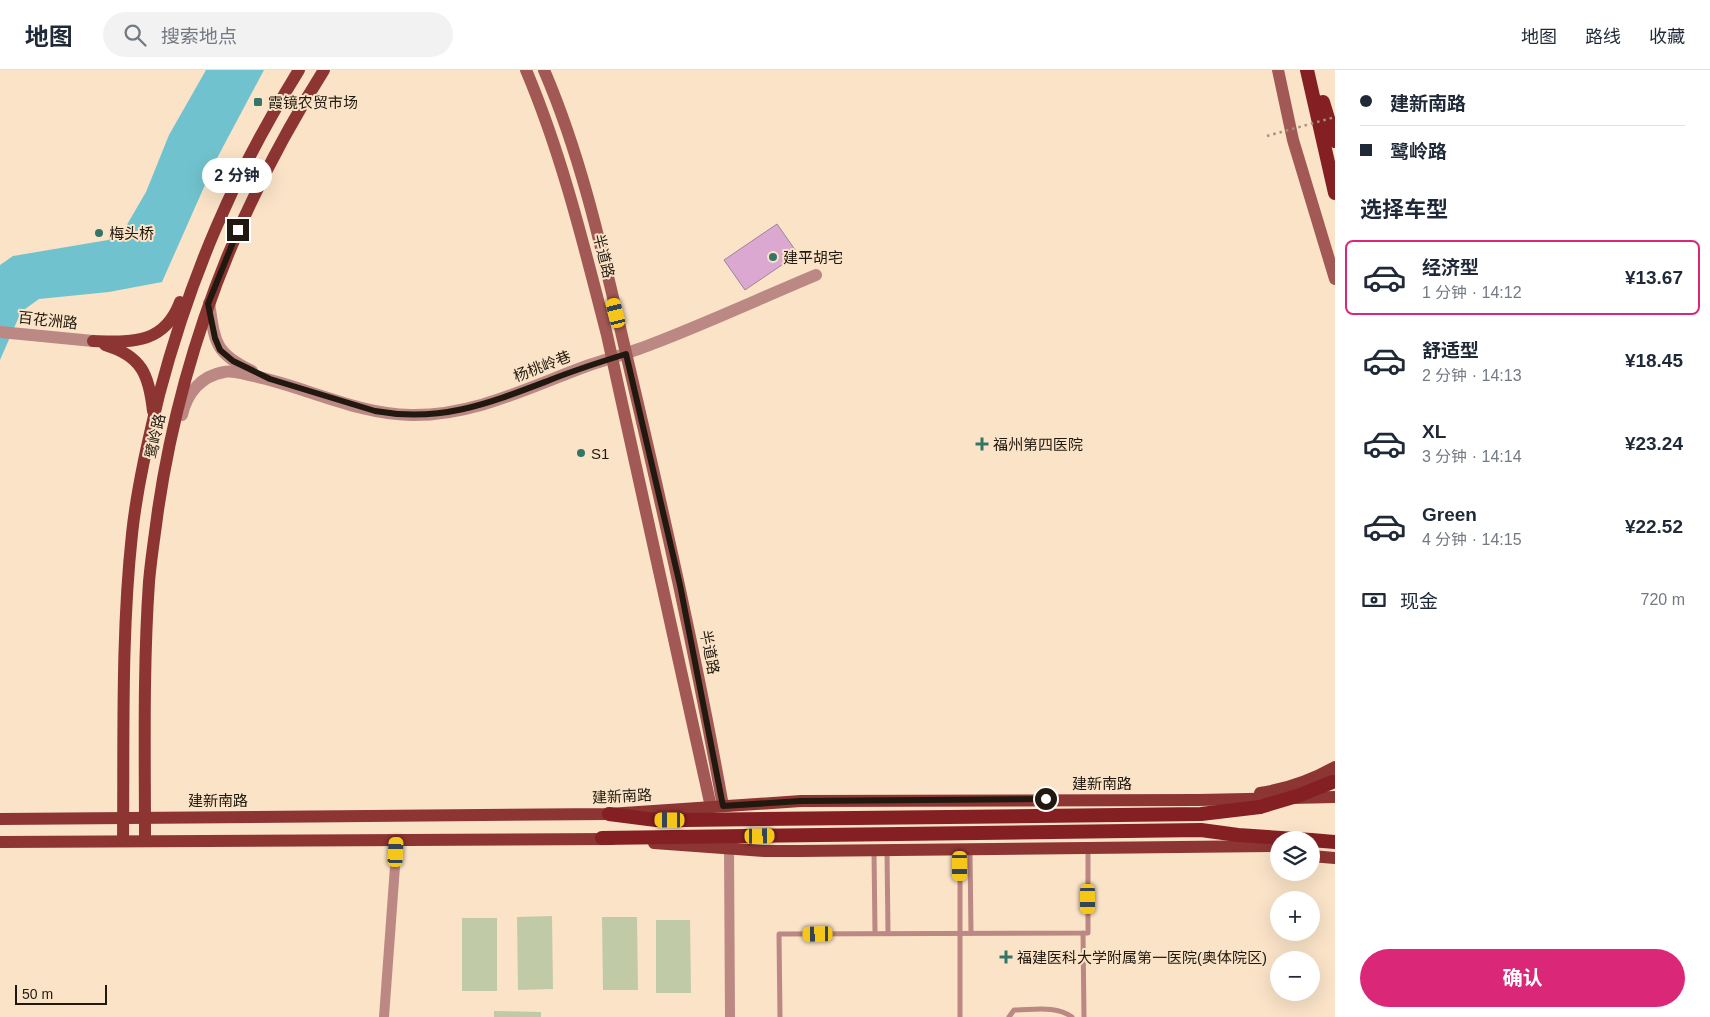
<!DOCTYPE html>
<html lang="zh">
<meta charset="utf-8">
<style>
body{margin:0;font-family:Helvetica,"Noto Sans SC",sans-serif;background:#f2f2f3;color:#1f2937;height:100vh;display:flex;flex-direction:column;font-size:19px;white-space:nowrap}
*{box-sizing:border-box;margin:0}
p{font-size:16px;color:#747a83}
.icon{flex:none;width:28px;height:28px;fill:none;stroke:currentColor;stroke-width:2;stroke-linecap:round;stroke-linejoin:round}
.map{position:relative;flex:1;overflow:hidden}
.panel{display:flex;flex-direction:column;background:#fff;width:375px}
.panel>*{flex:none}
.top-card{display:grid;align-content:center;height:110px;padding:0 25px;background:#fff}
.controls{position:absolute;left:1270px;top:761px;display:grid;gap:10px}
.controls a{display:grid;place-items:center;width:50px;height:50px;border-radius:50%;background:#fff;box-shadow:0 5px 20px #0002;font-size:25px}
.scale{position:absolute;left:15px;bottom:12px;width:92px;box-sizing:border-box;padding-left:5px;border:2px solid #21190f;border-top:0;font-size:14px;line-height:18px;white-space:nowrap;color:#21190f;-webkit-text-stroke:4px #fae3c7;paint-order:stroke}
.end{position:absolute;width:22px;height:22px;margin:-11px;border:6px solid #21190f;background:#fff;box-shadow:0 0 0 2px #fff}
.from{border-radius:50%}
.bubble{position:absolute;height:35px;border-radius:18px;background:#fff;box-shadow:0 5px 20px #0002;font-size:16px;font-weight:700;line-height:35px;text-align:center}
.car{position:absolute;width:15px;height:30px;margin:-15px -8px;border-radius:6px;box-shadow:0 0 4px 1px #0007;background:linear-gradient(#f5c518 24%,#345 0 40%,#f5c518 0 76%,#345 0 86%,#f5c518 0)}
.top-card b{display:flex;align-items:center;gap:18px;height:48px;font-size:19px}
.top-card b+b{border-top:1px solid #e0e1e3}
.top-card i{width:12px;height:12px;background:#1f2937}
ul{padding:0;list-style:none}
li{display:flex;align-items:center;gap:15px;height:75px;margin:0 10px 8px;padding:0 15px;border:2px solid transparent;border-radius:8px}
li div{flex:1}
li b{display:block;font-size:19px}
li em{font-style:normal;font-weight:700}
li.current{border-color:#db2777}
li>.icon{width:45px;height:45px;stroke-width:1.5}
h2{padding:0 25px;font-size:22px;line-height:60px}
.pay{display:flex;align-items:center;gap:12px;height:55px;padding:0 25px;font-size:19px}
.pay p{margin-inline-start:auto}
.primary-button{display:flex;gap:10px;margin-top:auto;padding:10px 25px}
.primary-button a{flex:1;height:58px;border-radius:30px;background:#db2777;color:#fff;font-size:20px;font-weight:700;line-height:58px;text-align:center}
header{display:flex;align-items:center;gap:30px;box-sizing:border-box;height:70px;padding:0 25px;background:#fff;border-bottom:1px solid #e0e1e3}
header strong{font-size:24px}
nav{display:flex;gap:28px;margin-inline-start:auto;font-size:18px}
.search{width:350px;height:45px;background:#f2f2f3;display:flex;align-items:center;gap:12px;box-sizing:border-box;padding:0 18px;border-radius:28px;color:#747a83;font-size:19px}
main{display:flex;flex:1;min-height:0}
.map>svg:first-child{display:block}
</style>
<header>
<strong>地图</strong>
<div class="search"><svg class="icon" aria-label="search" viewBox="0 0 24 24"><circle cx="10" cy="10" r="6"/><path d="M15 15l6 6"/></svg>搜索地点</div>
<nav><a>地图</a><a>路线</a><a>收藏</a></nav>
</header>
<main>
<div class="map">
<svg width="1335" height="947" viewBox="0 0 1335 947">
<rect width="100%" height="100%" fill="#fae3c7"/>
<g fill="#c1caa7">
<polygon points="552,846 553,919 518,920 517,847"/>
<polygon points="602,847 637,847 638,920 603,920"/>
<rect x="462" y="848" width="35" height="73"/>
<polygon points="656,850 690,850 691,923 656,923"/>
<polygon points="494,941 541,942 541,947 494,947"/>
</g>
<polygon fill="#70c3ce" points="206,0 264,0 216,90 162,212 109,222 39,229 21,242 0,290 0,195 13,186 108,170 125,158 146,122 169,65"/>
<polygon fill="#dba8d2" stroke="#9e8499" points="777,154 798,184 745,220 724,190"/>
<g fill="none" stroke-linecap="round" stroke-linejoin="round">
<g stroke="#bc8884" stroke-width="5">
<polyline points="960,780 960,947"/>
<polyline points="874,781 875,863"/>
<polyline points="887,781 888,863"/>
<polyline points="970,781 971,863"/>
<polyline points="1083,863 1084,947"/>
<polyline points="780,947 779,864 1088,863 1088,778"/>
<path d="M 1009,947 L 1014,940 C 1033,940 1056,935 1072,947"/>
</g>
<g stroke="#bc8884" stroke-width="10">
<polyline points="729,779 730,947"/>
<polyline points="384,947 397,769"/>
</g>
<g stroke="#bc8884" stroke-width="12">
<path d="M 209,233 C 215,272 214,283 252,301"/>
<polyline points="0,262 93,271"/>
<path d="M 182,345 C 187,323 201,306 224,302 C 233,300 244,304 254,306 C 306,317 356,344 411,345 C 473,346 527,318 584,297 C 607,289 630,283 652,274 C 707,253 761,228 816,205"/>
</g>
<g stroke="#a25955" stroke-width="12">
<path d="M 526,0 C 562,85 584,176 607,265 L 711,737"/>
<path d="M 544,0 C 585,95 606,199 630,300 C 664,445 697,590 723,736"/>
<polyline points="1278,0 1293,70 1335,209"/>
</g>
<g stroke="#8d3533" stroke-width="12">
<path d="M 93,271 C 131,272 164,275 180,232"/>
<path d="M 105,275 C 142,286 149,305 153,341"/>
<path d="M 1260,723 C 1286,719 1312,710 1335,697"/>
<polyline points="0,749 609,744 801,731 1198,730 1335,727"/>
<path d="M 123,771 C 124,669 121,566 132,464 C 137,417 148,371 159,325 C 190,207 234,104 299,0"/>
<path d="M 145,771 C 145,685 143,598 149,512 C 151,488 155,464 158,440 C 181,283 239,134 324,0"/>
<polyline points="0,772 612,769"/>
<polyline points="654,773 764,781 799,781 1279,776"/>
<polyline points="1311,786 1335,788"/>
</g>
<g stroke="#842024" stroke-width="14">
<polyline points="1307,0 1335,123"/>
<polyline points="1323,32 1335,71"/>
<polyline points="609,744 656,750 685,750 1201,744 1260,737"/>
<polyline points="602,768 1201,760 1238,765 1311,770"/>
<polyline points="1311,770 1335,772"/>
</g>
<polyline stroke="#a4937e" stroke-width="2.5" stroke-dasharray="2.5 4" stroke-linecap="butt" points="1267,66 1335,47"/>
<polyline stroke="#842024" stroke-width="14" points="1260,737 1300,725 1335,711"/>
</g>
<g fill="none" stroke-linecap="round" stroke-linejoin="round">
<path stroke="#21190f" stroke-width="6" d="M 238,160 L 208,234 L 215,268 L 220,280 L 233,291 L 270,309 L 375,341 C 441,353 490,333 550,310 C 575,300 600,292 626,284 L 680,515 L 723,736 L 801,731 L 1046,729"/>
</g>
<g fill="#337667" stroke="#fae3c7" stroke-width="2">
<rect x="253" y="27" width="10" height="10" rx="2.5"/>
<circle cx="99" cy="163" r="5"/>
<circle cx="773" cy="187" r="5"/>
<path d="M979.5 366.5h5v5h5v5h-5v5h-5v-5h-5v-5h5z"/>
<circle cx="581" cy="383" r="5"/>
<path d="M1003.5 879.5h5v5h5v5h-5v5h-5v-5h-5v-5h5z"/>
</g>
<g text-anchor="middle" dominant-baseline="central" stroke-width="4" stroke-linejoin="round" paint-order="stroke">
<g font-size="15" fill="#21190f" stroke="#fae3c7" text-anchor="start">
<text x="268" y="32">霞镜农贸市场</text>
<text x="109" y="163">梅头桥</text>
<text x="783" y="187">建平胡宅</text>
<text x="993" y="374">福州第四医院</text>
<text x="591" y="383">S1</text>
<text x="1017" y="887">福建医科大学附属第一医院(奥体院区)</text>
</g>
<g font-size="15" fill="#21190f" stroke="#fae3c7">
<text transform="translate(604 186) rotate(76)">半道路</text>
<text transform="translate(48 250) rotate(6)">百花洲路</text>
<text transform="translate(542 296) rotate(-21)">杨桃岭巷</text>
<text transform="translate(155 366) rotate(-78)">鹭岭路</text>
<text transform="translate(710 582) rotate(79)">半道路</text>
<text x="1102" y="713">建新南路</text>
<text transform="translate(622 726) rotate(-3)">建新南路</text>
<text x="218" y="730">建新南路</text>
</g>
</g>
</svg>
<div class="controls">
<a><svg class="icon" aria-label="layers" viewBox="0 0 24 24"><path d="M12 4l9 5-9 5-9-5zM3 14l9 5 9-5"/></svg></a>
<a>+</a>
<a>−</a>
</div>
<div class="scale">50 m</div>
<i class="end from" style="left:1046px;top:729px"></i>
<i class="end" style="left:238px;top:160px"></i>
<div class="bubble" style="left:202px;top:88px;width:70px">2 分钟</div>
<i class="car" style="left:616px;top:243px;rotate:346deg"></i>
<i class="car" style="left:670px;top:750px;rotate:270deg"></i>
<i class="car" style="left:760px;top:766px;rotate:89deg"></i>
<i class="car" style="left:396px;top:782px;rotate:3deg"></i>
<i class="car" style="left:960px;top:796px;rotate:180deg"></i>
<i class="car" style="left:1088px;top:829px;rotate:180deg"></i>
<i class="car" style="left:818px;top:864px;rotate:269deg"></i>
</div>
<section class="panel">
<div class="top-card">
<b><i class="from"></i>建新南路</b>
<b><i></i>鹭岭路</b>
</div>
<h2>选择车型</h2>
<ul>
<li class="current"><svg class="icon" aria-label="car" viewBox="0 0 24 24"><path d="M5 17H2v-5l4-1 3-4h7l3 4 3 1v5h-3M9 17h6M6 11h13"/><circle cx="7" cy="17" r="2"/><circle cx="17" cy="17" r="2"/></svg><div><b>经济型</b><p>1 分钟 · 14:12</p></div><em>¥13.67</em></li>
<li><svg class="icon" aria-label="car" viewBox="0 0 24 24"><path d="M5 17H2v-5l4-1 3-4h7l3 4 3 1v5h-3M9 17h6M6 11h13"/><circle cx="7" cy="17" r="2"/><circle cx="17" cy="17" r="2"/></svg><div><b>舒适型</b><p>2 分钟 · 14:13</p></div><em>¥18.45</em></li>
<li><svg class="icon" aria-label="car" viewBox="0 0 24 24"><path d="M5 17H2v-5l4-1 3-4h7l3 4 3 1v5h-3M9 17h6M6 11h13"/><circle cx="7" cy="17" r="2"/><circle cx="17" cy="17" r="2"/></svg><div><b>XL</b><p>3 分钟 · 14:14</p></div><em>¥23.24</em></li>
<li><svg class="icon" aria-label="car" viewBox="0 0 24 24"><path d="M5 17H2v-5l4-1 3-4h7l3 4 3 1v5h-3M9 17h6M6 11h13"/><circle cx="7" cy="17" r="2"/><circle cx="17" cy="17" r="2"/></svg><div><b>Green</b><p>4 分钟 · 14:15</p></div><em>¥22.52</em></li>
</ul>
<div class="pay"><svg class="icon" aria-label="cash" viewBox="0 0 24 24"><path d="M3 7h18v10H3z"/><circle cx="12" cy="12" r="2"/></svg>现金<p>720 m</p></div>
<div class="primary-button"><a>确认</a></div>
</section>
</main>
